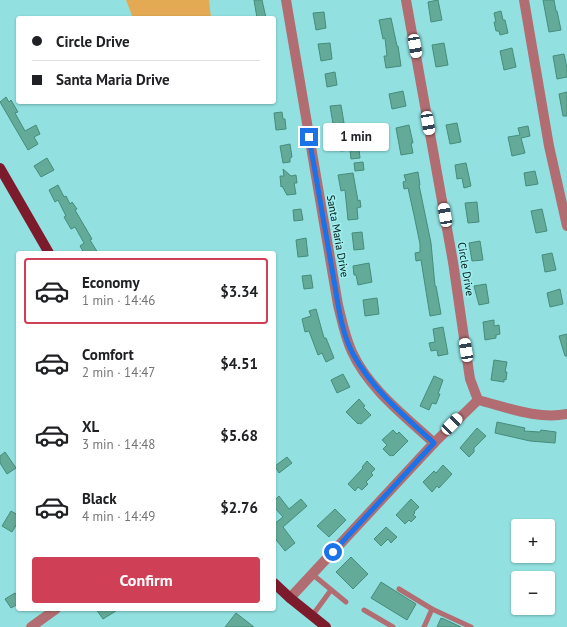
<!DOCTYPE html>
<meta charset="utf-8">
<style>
body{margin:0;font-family:"PT Sans",sans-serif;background:#f6f6f6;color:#202124;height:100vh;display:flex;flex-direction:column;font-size:15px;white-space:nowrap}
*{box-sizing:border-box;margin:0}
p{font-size:13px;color:#757577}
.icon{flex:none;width:22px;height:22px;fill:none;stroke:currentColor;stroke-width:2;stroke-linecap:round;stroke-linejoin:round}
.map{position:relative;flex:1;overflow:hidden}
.drawer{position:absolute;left:16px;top:251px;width:260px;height:360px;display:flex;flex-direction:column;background:#fff;border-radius:4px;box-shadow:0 1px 3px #0004}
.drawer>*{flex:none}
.top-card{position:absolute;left:16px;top:16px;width:260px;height:88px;border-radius:4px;box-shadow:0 1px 3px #0004;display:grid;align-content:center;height:88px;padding:0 16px;background:#fff}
.tools{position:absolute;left:511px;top:519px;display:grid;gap:8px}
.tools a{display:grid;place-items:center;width:44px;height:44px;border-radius:4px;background:#fff;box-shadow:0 1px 3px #0004;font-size:20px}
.end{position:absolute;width:18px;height:18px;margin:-9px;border:5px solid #1a73e8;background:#fff;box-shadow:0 0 0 2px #fff}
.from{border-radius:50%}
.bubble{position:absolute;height:28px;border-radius:4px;background:#fff;box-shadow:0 1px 3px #0004;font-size:13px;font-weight:800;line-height:28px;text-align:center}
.car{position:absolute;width:12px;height:24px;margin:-12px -6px;border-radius:5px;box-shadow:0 0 3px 1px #0007;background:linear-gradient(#fff 24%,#345 0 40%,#fff 0 76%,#345 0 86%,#fff 0)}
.top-card b{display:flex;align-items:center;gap:14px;height:38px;font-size:15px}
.top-card b+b{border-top:1px solid #e0e0e0}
.top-card i{width:10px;height:10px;background:#202124}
ul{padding:7px 0 0;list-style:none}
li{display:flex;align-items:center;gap:12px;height:66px;margin:0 8px 6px;padding:0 8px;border:2px solid transparent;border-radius:4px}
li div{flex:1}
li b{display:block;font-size:15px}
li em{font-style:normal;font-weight:800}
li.selected{border-color:#cf3f55}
li>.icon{width:36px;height:36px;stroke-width:1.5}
.button{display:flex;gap:8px;margin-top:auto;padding:8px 16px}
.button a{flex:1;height:46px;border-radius:4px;background:#cf3f55;color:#fff;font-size:16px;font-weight:800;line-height:46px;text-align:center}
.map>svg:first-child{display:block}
</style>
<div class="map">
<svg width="567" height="627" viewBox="0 0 567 627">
<rect width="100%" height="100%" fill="#92e0e0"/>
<polygon fill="#e3aa53" points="126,0 209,0 211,18 133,18"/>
<g fill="#64aa98" stroke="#458c7b">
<polygon points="254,0 262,0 266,18 257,18"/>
<polygon points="438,0 442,20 431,22 428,2"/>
<polygon points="543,0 554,0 556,11 557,11 561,30 549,32"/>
<polygon points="501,11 503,20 505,20 508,33 500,35 499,31 496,31 494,22 496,22 494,13"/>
<polygon points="324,12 326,28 316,30 313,13"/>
<polygon points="391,18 397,46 398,46 401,66 386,68 384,56 387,56 385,38 383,39 379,20"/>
<polygon points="330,43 332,59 321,61 318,44"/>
<polygon points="444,43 448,65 436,67 432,45"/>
<polygon points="512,48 516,67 504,70 500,51"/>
<polygon points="564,54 567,68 567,77 557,79 553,56"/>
<polygon points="335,72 337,85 327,87 325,74"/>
<polygon points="403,91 406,106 392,109 389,94"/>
<polygon points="567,92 567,116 563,116 559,94"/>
<polygon points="6,97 9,102 11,100 18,112 15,113 25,131 36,125 40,134 34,137 38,144 28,150 0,102"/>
<polygon points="341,105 344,123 333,124 330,106"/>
<polygon points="282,112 283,119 285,119 286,129 276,130 274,113"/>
<polygon points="457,123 461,142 450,144 446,125"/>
<polygon points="409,125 413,143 411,143 413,153 401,155 396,128"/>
<polygon points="528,126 530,136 521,138 525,153 512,156 508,137 520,135 518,128"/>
<polygon points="342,133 350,137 351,143 350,150 341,151 336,148 334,142 336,136"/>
<polygon points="290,144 292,157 290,158 290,162 283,163 280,146"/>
<polygon points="359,149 360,158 351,159 350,150"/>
<polygon points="47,158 54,170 41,177 34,166"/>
<polygon points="363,162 364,170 355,171 354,163"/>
<polygon points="466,163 471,186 464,188 462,178 457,179 455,165"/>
<polygon points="283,169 291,176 296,175 297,183 294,183 296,194 287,195 282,186 281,187 280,176 284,176"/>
<polygon points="535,171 538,184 526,186 524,173"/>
<polygon points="418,172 420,185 419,185 431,243 435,286 436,286 441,314 430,316 421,260 416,261 415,253 420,252 420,244 414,215 408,188 404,189 403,182 406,181 404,175"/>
<polygon points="353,173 358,201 360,200 361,207 357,208 358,219 348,220 345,190 341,191 338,175"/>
<polygon points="58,185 64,197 66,196 70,204 72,202 77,209 75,210 92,239 90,240 98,253 84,253 80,246 84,243 75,227 71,229 64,217 66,216 58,200 55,202 49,190"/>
<polygon points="477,202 479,222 468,223 465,203"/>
<polygon points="301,209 303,220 294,221 293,210"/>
<polygon points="542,209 547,231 536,233 531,211"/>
<polygon points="362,232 364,249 354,250 352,233"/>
<polygon points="306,238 308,256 298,257 296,240"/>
<polygon points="480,241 483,260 472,261 469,243"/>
<polygon points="552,253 556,270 545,272 542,255"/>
<polygon points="369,263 372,282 358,285 356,275 354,275 353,266"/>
<polygon points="311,275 313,288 304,289 302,276"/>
<polygon points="486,284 489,303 479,305 474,286"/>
<polygon points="560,289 563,304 550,307 547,293"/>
<polygon points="377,298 379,314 365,316 363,300"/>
<polygon points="316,309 324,338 326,338 334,358 326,362 322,353 318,355 309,331 305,332 302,319 311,316 309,311"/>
<polygon points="494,320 494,326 499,325 500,334 496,335 496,338 485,340 483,322"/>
<polygon points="443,327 448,354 438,356 437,350 431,351 429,343 435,342 433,329"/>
<polygon points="567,334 567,356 565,356 559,336"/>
<polygon points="494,360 507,362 505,372 507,372 506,380 504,379 504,382 491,380"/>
<polygon points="343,374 350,387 337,393 331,380"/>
<polygon points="434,376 443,380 438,394 440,394 436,404 432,403 429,410 420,406"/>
<polygon points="359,399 365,406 363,407 371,415 361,424 359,423 358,424 346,412"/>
<polygon points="497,422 525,428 524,431 540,432 541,430 556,432 555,443 530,441 495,433"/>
<polygon points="477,428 486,436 474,448 474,452 469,457 460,448"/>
<polygon points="393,430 397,434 399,432 408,441 393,456 392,455 390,456 383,449 387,445 382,440"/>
<polygon points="5,452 16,468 7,474 0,463 0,456"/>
<polygon points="287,457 292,463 279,473 275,466"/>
<polygon points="367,461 375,469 371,473 373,475 366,482 368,484 362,490 358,487 355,491 348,484 363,468 362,467"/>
<polygon points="443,465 452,474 439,488 437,486 432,492 423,482 434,471 436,473"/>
<polygon points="279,496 289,509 301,499 307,506 283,527 295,543 285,551 274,537 274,524 283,517 274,507 274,501"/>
<polygon points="411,499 419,507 414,512 415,513 413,515 416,517 411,522 409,520 405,524 396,515"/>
<polygon points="335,509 346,520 329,537 317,526"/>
<polygon points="11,511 18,515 18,522 12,532 2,526"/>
<polygon points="386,527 397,537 391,543 388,539 381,546 374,539"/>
<polygon points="351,557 368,574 353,589 336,572"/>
<polygon points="381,582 416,604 407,620 371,598"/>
<polygon points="15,593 18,597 18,604 11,608 5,599"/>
<polygon points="96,609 119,609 103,619"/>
<polygon points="236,613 254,627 225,627"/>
<polygon points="441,618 444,619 461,627 437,627"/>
</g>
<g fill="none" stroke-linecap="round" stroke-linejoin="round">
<g stroke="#b16d71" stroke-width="5">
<polyline points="312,574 346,602"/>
<polyline points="399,589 432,609 424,627"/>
<polyline points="432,609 471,627"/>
<polyline points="364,610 393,627"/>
<polyline points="312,616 331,590"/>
</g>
<g stroke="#b16d71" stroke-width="10">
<path d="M 286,0 L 338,305 C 342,321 345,337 352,352 C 369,389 405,416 434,443"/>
<polyline points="406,0 453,262 470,379 478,400"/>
<polyline points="524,0 549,146 567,226"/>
<path d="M 290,598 L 434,443 L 478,400 C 506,407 538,420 567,414"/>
<polyline points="31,627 56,609"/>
</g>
<g stroke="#7c1b2c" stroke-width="10">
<polyline points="0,168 49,253"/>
<polyline points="274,583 290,598 326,627"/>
</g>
</g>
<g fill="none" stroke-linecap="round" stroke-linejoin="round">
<path stroke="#1a73e8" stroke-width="5" d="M 309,137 C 317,181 324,225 332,269 C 337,296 340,330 353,354 C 373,390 404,416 434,443 L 333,552"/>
</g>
<g text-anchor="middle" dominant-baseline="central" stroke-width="3.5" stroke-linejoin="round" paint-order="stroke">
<g font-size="11" fill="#011818" stroke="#9feded">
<text transform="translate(338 236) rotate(80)">Santa Maria Drive</text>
<text transform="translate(466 269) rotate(81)">Circle Drive</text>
</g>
</g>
</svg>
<div class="tools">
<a>+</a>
<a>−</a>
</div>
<i class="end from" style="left:333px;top:552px"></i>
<i class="end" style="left:309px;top:137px"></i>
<div class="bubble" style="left:323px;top:123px;width:66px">1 min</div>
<i class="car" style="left:415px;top:46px;rotate:170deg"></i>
<i class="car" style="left:428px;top:123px;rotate:170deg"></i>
<i class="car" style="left:445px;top:215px;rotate:350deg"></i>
<i class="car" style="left:466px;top:350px;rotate:351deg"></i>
<i class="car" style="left:452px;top:424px;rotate:44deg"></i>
<div class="top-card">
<b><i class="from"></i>Circle Drive</b>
<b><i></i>Santa Maria Drive</b>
</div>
<section class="drawer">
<ul>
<li class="selected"><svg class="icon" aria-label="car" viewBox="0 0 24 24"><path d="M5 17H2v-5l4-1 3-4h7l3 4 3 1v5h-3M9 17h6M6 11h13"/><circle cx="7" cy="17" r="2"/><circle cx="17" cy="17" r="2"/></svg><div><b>Economy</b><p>1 min · 14:46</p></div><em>$3.34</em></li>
<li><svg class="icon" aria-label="car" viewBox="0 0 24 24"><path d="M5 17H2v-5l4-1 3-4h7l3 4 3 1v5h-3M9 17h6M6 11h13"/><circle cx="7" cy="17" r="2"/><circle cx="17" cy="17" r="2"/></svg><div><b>Comfort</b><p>2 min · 14:47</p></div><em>$4.51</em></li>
<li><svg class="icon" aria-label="car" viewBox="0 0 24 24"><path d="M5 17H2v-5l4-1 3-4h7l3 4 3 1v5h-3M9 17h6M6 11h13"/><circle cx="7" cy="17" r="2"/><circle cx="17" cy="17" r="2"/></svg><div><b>XL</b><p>3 min · 14:48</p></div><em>$5.68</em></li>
<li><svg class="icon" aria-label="car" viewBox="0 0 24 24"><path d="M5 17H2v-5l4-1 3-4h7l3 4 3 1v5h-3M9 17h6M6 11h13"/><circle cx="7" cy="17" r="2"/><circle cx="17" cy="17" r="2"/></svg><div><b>Black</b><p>4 min · 14:49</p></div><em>$2.76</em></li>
</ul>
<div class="button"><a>Confirm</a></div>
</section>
</div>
